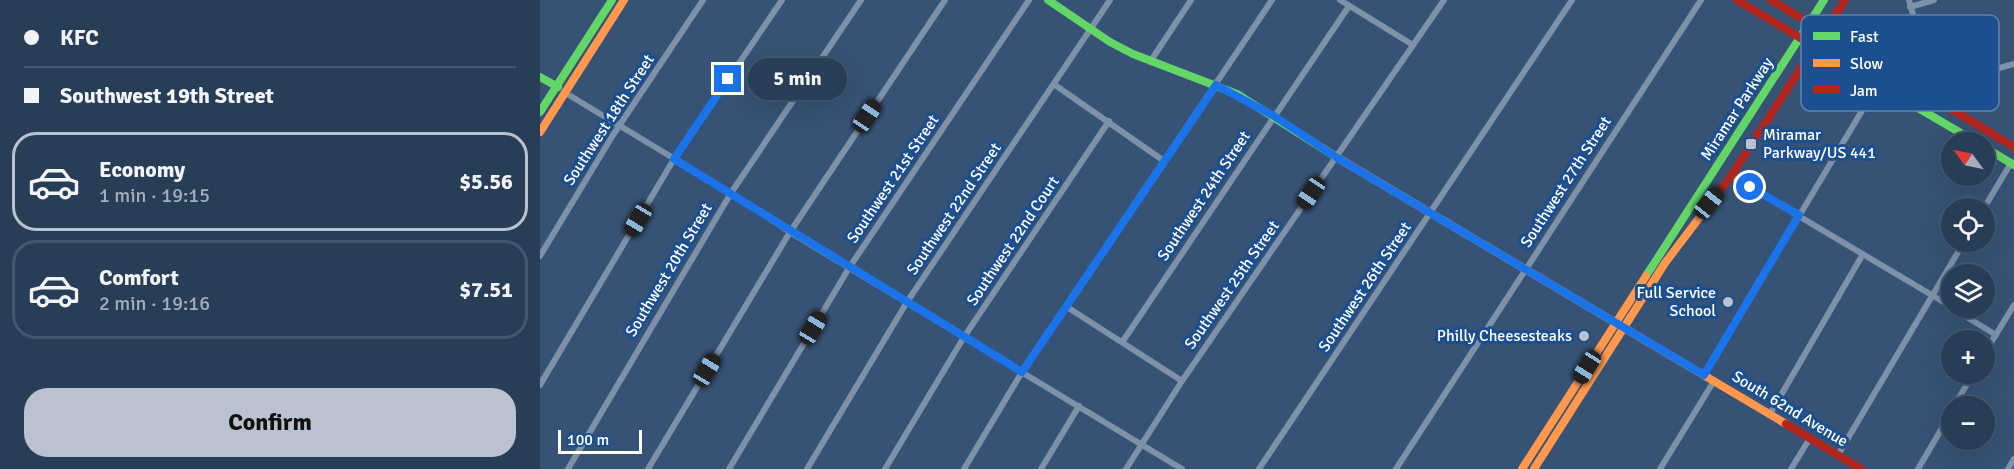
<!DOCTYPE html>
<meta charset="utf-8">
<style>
body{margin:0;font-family:Signika,sans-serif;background:#344961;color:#f1f3f6;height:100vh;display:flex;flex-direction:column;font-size:22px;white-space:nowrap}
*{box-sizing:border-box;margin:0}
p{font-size:20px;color:#a5aeba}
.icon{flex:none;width:33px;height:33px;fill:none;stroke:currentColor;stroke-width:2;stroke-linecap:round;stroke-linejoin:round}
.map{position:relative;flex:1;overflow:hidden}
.side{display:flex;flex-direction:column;background:#283e57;width:540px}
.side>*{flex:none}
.guide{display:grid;align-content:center;height:132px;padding:0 24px;background:#283e57}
.needle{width:39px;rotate:303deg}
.controls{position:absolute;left:1401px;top:132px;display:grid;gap:12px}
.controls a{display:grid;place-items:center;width:54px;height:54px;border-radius:50%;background:#283e57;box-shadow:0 6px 24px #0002,0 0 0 2px #44576d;font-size:30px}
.scale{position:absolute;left:18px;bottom:15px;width:84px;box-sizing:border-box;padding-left:6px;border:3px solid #fff;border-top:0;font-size:16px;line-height:21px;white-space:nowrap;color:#fff;-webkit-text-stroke:4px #1b4f8f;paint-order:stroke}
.end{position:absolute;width:27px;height:27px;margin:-14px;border:8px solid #1a73e8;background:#fff;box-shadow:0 0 0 3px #fff}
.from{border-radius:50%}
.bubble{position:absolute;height:42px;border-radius:21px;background:#283e57;box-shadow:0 6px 24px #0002,0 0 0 2px #44576d;font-size:20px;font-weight:700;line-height:42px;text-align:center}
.car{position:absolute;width:18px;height:36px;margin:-18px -9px;border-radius:8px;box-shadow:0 0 4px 2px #0007;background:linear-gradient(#222 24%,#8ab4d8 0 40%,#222 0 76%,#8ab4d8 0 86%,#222 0)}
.guide b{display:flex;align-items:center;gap:21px;height:57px;font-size:22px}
.guide b+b{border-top:2px solid #44576d}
.guide i{width:15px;height:15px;background:#f1f3f6}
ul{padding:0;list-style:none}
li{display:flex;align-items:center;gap:18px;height:99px;margin:0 12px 9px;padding:0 12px;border:3px solid #44576d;border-radius:24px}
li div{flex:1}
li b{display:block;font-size:22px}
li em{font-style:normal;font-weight:700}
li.on{border-color:#b9c2ce}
li>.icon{width:54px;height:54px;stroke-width:1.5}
.primary-button{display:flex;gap:12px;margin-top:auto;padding:12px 24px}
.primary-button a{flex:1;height:69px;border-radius:24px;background:#b9c2ce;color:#111;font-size:24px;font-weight:700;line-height:69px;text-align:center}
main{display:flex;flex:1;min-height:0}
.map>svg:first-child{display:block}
</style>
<main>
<section class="side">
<div class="guide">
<b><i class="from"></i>KFC</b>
<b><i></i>Southwest 19th Street</b>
</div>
<ul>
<li class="on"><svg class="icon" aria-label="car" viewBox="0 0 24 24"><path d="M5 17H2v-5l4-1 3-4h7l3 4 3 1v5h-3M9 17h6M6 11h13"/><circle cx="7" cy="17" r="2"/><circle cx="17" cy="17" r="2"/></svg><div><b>Economy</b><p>1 min · 19:15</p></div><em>$5.56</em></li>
<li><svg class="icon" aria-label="car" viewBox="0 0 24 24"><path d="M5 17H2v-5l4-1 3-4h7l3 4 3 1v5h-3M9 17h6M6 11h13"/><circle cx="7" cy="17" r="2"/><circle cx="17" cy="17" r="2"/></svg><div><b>Comfort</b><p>2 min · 19:16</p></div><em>$7.51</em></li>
</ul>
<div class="primary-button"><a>Confirm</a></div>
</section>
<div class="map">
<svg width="1474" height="469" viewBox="0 0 1474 469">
<rect width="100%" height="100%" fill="#365274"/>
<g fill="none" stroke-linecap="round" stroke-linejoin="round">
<g stroke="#7d92a8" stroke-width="6">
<polyline points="800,0 873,45"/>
<polyline points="1369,0 1388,71 1398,82"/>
<polyline points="1370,7 1394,0"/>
<polyline points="610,62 651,0"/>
<polyline points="515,85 624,161"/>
<polyline points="1374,86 1383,82 1409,82 1474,64"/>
<polyline points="24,92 191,193 250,232 642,469"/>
<polyline points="1405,104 1403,91 1409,82"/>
<polyline points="1191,176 1412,307"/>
<polyline points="1444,208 1471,163"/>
<polyline points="0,256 73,135 163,0"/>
<polyline points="527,307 642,381"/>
<polyline points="1412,308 1456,335"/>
<polyline points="583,341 809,6"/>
<polyline points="1444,354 1474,305"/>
<polyline points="1164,375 1338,84"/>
<polyline points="0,385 134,159 242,0"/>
<polyline points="1414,406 1433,374"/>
<polyline points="1230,414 1323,254"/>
<polyline points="1298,455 1424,242"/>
<polyline points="28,469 191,193 321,0"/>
<polyline points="108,469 250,232 405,0"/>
<polyline points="189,469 309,268 489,0"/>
<polyline points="267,469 367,302 570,0"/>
<polyline points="345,469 424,337 569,121"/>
<polyline points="424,469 482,372 732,0"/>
<polyline points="501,469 539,406"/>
<polyline points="586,469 642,381 904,0"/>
<polyline points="719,469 1032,0"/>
<polyline points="856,469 1161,0"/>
<polyline points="1120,469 1174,381"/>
<polyline points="1251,469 1270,438"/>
<polyline points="1378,469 1412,411"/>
<polyline points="1468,469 1474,459"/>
</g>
<g stroke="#63d668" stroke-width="8">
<polyline points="508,0 570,42 593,54 697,94 798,158"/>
<polyline points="0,77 18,87"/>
<polyline points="1356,95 1436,142"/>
<polyline points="0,112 72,0"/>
<polyline points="1444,147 1474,165"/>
<polyline points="1106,276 1284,0"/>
</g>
<g stroke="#ff974d" stroke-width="8">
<polyline points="0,132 84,0"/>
<polyline points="798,158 1246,424"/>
<polyline points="982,469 1106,276"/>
<polyline points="994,469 1125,263 1169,205"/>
</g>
<g stroke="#b3261e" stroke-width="8">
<polyline points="1197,0 1356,95"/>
<polyline points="1231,0 1474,147"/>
<polyline points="1169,205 1191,176 1305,0"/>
<polyline points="1246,424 1321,469"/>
</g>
</g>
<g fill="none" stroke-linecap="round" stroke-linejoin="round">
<polyline stroke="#1a73e8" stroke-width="8" points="188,79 134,159 482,372 676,85 734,116 796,157 1164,375 1259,215 1210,187"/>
</g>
<g fill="#b9c2ce" stroke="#1b4f8f" stroke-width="2">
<rect x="1205" y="138" width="12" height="12" rx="3"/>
<circle cx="1188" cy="302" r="6"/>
<circle cx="1044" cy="336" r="6"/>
</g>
<g text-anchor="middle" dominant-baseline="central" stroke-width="6" stroke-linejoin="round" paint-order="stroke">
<g font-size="16" fill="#fff" stroke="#1b4f8f">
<text transform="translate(1197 109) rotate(-57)">Miramar Parkway</text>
<text transform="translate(69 120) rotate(-57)">Southwest 18th Street</text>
<text transform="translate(353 179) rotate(-56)">Southwest 21st Street</text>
<text transform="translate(1026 182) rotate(-57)">Southwest 27th Street</text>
<text transform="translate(664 196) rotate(-56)">Southwest 24th Street</text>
<text transform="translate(414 209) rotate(-56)">Southwest 22nd Street</text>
<text transform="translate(473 241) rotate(-56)">Southwest 22nd Court</text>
<text transform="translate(129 270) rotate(-59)">Southwest 20th Street</text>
<text transform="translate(692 285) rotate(-55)">Southwest 25th Street</text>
<text transform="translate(825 287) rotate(-56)">Southwest 26th Street</text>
<text transform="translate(1250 409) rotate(31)">South 62nd Avenue</text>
</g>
<g font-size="16" fill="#fff" stroke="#1b4f8f" text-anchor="end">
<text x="1223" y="135" text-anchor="start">Miramar<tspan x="1223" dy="18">Parkway/US 441</tspan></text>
<text x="1176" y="293">Full Service<tspan x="1176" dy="18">School</tspan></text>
<text x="1032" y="336">Philly Cheesesteaks</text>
</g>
</g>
<rect x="1261" y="15" width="198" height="96" rx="9" fill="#1b4f8f" stroke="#5f84b1" stroke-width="1.5"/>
<rect x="1273" y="32" width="27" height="8" fill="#63d668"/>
<rect x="1273" y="59" width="27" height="8" fill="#ff974d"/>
<rect x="1273" y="86" width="27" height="8" fill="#b3261e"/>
<g font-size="16" fill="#fff">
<text x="1310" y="42">Fast</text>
<text x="1310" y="69">Slow</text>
<text x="1310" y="96">Jam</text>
</g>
</svg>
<div class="controls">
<a><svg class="needle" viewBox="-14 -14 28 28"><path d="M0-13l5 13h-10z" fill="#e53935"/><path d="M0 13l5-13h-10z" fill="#a5aeba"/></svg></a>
<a><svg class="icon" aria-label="locate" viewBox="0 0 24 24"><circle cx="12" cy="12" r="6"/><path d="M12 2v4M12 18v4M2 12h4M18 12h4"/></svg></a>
<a><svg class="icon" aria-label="layers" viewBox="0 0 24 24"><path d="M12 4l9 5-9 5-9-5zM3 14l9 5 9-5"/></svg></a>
<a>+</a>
<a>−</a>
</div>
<div class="scale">100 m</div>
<i class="end from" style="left:1210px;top:187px"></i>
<i class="end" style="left:188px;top:79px"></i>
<div class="bubble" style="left:208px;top:58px;width:99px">5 min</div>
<i class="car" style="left:327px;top:116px;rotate:34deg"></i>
<i class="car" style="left:771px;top:193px;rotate:214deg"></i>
<i class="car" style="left:1169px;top:203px;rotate:39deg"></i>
<i class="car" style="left:98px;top:220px;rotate:211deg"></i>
<i class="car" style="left:273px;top:328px;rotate:31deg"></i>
<i class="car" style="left:1047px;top:367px;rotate:212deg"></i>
<i class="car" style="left:167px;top:370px;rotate:31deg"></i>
</div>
</main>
